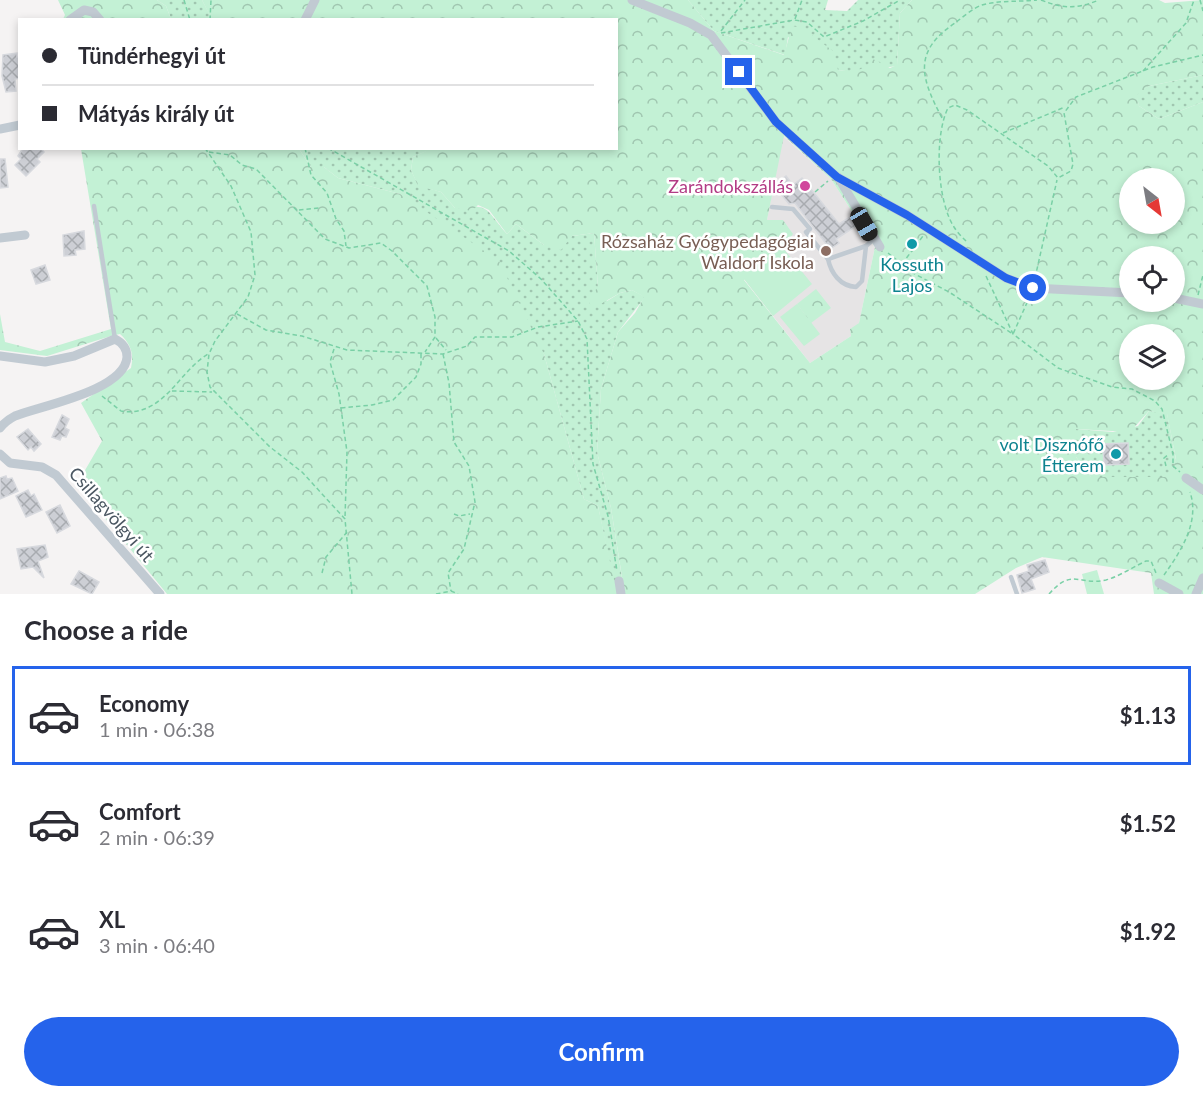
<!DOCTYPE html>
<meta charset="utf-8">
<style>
body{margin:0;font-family:Lato,sans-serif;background:#f7f7f7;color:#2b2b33;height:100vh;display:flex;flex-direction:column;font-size:22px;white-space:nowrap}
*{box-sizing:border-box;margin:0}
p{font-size:20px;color:#7c7c81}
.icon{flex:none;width:33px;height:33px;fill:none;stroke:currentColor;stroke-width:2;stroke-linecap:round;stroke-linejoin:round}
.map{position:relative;height:594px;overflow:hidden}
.sheet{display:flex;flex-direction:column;background:#fff;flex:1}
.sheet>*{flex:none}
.hud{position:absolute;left:18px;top:18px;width:600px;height:132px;border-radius:0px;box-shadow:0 3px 9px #0003;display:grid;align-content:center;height:132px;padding:0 24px;background:#fff}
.needle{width:39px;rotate:149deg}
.fabs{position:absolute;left:1119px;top:168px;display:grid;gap:12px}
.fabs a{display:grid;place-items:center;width:66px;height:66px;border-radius:50%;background:#fff;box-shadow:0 3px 9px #0003;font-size:30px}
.end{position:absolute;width:27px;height:27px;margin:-14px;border:8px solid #2563eb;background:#fff;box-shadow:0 0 0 3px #fff}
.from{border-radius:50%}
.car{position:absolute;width:18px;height:36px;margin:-18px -9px;border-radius:8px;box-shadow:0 0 4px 2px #0007;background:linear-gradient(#222 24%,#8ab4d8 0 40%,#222 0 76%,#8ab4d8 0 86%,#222 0)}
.hud b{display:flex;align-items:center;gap:21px;height:57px;font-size:22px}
.hud b+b{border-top:2px solid #e1e1e2}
.hud i{width:15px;height:15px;background:#2b2b33}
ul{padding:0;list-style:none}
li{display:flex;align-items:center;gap:18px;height:99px;margin:0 12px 9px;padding:0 12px;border:3px solid transparent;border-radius:0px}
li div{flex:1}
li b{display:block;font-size:22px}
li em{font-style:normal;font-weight:700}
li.current{border-color:#2563eb}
li>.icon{width:54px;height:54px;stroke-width:1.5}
h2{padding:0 24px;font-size:27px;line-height:72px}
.button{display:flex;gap:12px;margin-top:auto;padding:12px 24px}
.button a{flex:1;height:69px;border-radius:36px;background:#2563eb;color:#fff;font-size:24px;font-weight:700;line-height:69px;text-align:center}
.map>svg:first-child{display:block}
</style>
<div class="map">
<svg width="1203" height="594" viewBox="0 0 1203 594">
<defs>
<pattern id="grass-dots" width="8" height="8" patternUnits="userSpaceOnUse" patternTransform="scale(1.5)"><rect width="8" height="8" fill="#c3f1d5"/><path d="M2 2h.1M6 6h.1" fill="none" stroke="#a0c6b0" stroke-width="1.8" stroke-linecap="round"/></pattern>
<pattern id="forest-crowns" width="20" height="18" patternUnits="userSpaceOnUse" patternTransform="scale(1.5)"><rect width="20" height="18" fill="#c3f1d5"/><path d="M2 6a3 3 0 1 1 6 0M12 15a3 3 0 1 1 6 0" fill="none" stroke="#a0c6b0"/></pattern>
<pattern id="building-cross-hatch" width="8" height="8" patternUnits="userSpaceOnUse" patternTransform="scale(1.5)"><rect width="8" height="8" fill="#cdcfd5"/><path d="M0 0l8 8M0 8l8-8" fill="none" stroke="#a8abb0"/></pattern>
</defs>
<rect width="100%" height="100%" fill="#f5f3f3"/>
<polygon fill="#e6e4e5" points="783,136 831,179 875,247 859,323 851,336 810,363 744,279 767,220"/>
<g fill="url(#grass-dots)">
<polygon points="157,0 202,0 212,19 171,19 166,6"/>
<polygon points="688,0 828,0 825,10 847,11 858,0 912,0 900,13 897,66 854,72 837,70 788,37 785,55 714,31"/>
<polygon points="1203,75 1203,102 1159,119 1139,106 1136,94 1149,86"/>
<path d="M 299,149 L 426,149 L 427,151 L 413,157 L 411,170 L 418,185 L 441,192 L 455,208 C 491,203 485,209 507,234 L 516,224 L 544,245 L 572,236 L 594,233 L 598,287 L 607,301 L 620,293 L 632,290 L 645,297 L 618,332 L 601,389 L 597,452 L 611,508 L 623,584 L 614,585 L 598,506 L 584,499 L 544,354 L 400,194 L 338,178 L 324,167 L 311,167 Z"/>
<polygon points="1149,411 1167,413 1176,460 1171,477 1091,477 1076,457 1076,429 1113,432 1138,426"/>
</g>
<g fill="url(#forest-crowns)" fill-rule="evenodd">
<polygon points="58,0 157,0 166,6 171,19 63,19 65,15"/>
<path d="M 202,0 L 688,0 L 714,31 L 784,55 L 792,26 L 802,28 L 833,51 L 838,70 C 854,72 862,72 873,59 L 890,68 L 897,65 L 900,13 L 912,0 L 1159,0 L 1165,3 L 1203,0 L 1203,75 L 1149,86 L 1137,95 L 1139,106 L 1159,119 L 1203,102 L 1203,594 L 1154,594 L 1151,573 L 1042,557 L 1016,568 L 975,594 L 167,594 L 77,484 L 102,441 L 81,403 L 131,368 C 134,354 131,344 120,334 L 111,336 L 47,356 L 0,350 L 0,314 L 5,342 L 40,351 L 111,329 L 81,149 L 299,149 L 311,167 L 324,167 L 338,178 L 400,194 L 499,261 L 544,354 L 584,499 L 598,506 L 615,585 L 623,583 L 611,508 L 597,452 L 601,389 L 618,332 L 635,313 L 644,297 L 632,290 L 620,293 L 592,309 L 588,299 L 598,287 L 594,233 L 572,236 L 561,250 L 544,245 L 516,224 L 507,234 L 489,210 L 478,205 L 472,211 L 455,208 L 441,192 L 418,186 L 411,170 L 413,157 L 426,151 L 426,149 L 616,148 L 616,20 L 212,20 ZM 784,136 L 831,179 L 875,247 L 859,323 L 850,329 L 851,336 L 810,363 L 744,280 L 783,248 L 793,234 L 783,220 L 767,220 ZM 1130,178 L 1174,178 L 1174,224 L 1130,224 ZM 1130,256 L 1174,256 L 1174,302 L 1130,302 ZM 1130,334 L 1174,334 L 1174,380 L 1130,380 ZM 1149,411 L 1167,414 L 1176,459 L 1170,477 L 1091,477 L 1076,457 L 1076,429 L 1130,432 Z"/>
<polygon points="816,289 831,308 811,323 797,304"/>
</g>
<g fill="#c3f1d5">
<polygon points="783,248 812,284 773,316 744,279"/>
<polygon points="797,304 820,334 804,346 780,317"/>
<polygon points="1097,570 1104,594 1087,594 1082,574"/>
</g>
<g fill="url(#building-cross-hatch)" stroke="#d7d9de" stroke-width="1.5">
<polygon points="17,53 17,57 20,57 20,78 15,79 16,91 6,92 2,76 3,55"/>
<polygon points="23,148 40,148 44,152 37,159 40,162 26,176 15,165 21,159 18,156"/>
<polygon points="0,159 5,159 8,187 0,188"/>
<polygon points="786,176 793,185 802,178 839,224 850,217 856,226 836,239 839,243 830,249 795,203 789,204 781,194 785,191 778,182"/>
<polygon points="84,231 85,249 75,250 76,255 64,256 63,235"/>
<polygon points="45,265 50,280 36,284 31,270"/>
<polygon points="62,415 69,419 65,428 69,430 66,437 62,436 60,440 52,437"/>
<polygon points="28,429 41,444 34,451 31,447 28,450 17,437"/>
<polygon points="1128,443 1129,464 1104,465 1103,444"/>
<polygon points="6,476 7,479 12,478 18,491 0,499 0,478"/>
<polygon points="28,490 31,496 34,494 42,510 26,517 16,496"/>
<polygon points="60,505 70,526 57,533 46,512"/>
<polygon points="45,545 48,557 38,561 44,578 33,567 21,569 17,549"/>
<polygon points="1045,560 1049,572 1031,579 1035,589 1022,593 1017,575 1029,571 1027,565"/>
<polygon points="79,571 99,582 92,594 71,584"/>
</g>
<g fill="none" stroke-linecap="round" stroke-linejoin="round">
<g stroke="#7ad0a6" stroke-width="1.5" stroke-dasharray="4.5 3" stroke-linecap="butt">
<polyline points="184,0 190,20"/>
<path d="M 1041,0 C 1064,9 1077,9 1099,0"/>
<polyline points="1200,0 1203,11"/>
<polyline points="795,19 802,0"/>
<polyline points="210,20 211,0"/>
<polyline points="721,31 745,0"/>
<polyline points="721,33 794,20 807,22 824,37 863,21 900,0"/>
<polyline points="1143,71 1186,23 1194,0"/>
<path d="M 942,118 C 921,78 912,52 955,23 C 963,17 973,8 982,5 C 1000,0 1019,2 1037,0"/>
<polyline points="1003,133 1065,107"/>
<polyline points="205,148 231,186 251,232 255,275 248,297 215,341 209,354 207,372 210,387 270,447 302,472 345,519 352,594"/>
<polyline points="305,148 311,175 327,193 336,219 344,231 346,246"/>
<polyline points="328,148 509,251 541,279 578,321 587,339 593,464 608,516 617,571"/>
<polyline points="209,152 230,155 242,165 256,169 325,239 349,248 381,243 392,251 427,286 435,317 435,337 425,352"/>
<polyline points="815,192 828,181"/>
<polyline points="299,210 319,208"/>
<path d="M 966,241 C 962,237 957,232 954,227 C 937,201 934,136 948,108 L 955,105 L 967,110 L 1048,166 L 1058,178 L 1071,171 L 1073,164 L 1064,113 L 1076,97 L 1094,90 L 1153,67 L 1203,55"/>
<polyline points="888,253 913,273 949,292 1013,334 1030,296"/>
<polyline points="902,264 923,236"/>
<polyline points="986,276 1013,334 1058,368 1112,387 1132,389 1155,401 1162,409 1173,454 1173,466 1180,472"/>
<polyline points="1035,278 1057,180"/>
<polyline points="1198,295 1203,275"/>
<polyline points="237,314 266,330 302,336 347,350 443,354 467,346 475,337 512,337 538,327 578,321"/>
<polyline points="436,338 446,350"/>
<polyline points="334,349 330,362 339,394 347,452 345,518"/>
<polyline points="443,354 449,383 454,442 469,466 475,502 464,549 448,573 451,591"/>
<polyline points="172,391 212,392"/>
<path d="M 102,396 L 121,411 C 163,418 179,371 208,354"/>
<polyline points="341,408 372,405 393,400 416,377 421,364 421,354"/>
<polyline points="1166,466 1164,458 1169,454"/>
<polyline points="454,514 459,516 470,514"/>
<polyline points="322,573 326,557 347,532"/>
<path d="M 1164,575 C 1181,551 1200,522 1190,492"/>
<polyline points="436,594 451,591 458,594"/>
<path d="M 1049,594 C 1073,567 1078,586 1106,580 C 1120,576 1133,567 1146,561 L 1151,561 L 1156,573"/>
</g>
<g stroke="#c1cad2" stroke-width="4.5">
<polyline points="94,206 115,339"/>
<polyline points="772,207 793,209 810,229 806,232 828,259 866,246 874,239"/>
<path d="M 828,259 C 831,273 840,286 856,287 L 862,281 L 866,246"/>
<polyline points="1011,577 1017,594"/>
</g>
<g stroke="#c1cad2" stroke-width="9">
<polyline points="632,0 690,23 711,35 776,122 837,177 907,215 1006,278 1033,288 1130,293"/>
<polyline points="70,20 84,10 93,12 100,20"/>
<polyline points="305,20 315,0"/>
<polyline points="0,129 20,125"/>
<polyline points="838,177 880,247"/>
<polyline points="0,238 25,235"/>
<polyline points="1174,298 1203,304"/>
<path d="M 0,356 L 45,362 L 74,356 L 115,339 C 123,343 127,349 127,357 C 125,391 39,406 15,416 C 9,419 4,423 0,428"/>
<polyline points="0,454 10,463 42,467 56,475 160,594"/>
<polyline points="1186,478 1203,490"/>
<polyline points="619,581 621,594"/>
<polyline points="1159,583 1179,594"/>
<polyline points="1196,594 1203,578"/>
</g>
</g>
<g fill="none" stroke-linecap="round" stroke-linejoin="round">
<polyline stroke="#2563eb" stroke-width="8" points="739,72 776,122 837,177 907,215 1006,278 1033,288"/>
</g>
<circle fill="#d1479c" stroke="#fff" stroke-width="2" cx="805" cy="186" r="6"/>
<g fill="#0f9aa8" stroke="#fff" stroke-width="2">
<circle cx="912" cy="244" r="6"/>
<circle cx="1116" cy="454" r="6"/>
</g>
<circle fill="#8d6e63" stroke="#fff" stroke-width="2" cx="826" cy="251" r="6"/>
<g text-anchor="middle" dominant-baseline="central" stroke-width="5" stroke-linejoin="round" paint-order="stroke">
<g font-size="18" fill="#b23c85" stroke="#fff" text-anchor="end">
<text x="793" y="186">Zarándokszállás</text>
</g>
<g font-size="18" fill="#785e54" stroke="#fff" text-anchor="end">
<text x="814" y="241">Rózsaház Gyógypedagógiai<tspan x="814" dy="21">Waldorf Iskola</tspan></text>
</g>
<g font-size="18" fill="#0d838f" stroke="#fff">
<text x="912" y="264">Kossuth<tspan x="912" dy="21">Lajos</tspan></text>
<text x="1104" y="444" text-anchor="end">volt Disznófő<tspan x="1104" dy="21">Étterem</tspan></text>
</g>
<g font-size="18" fill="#4a5661" stroke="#fff">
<text transform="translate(112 514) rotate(49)">Csillagvölgyi út</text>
</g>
</g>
</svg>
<div class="fabs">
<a><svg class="needle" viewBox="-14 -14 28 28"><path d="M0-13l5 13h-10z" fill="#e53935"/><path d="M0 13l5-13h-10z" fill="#7c7c81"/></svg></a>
<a><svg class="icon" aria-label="locate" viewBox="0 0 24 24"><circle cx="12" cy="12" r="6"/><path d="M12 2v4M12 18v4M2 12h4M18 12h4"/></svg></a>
<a><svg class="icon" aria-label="layers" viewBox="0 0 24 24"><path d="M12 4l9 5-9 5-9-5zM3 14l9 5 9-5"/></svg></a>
</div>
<i class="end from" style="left:1033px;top:288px"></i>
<i class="end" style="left:739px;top:72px"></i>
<i class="car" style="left:864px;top:224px;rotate:150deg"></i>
<div class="hud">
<b><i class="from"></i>Tündérhegyi út</b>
<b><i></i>Mátyás király út</b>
</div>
</div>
<section class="sheet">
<h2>Choose a ride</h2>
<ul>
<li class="current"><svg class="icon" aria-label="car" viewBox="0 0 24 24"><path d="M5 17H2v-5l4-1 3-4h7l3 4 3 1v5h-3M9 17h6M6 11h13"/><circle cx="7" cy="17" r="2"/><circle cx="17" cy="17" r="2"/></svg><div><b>Economy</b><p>1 min · 06:38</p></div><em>$1.13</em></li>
<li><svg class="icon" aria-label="car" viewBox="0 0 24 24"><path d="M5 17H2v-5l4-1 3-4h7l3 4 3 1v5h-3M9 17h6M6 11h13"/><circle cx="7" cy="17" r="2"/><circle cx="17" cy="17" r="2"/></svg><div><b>Comfort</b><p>2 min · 06:39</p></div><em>$1.52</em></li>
<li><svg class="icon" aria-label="car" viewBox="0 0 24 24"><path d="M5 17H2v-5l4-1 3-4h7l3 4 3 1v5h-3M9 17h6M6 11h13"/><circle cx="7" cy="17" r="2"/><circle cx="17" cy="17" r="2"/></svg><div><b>XL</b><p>3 min · 06:40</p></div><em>$1.92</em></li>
</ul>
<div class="button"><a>Confirm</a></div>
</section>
